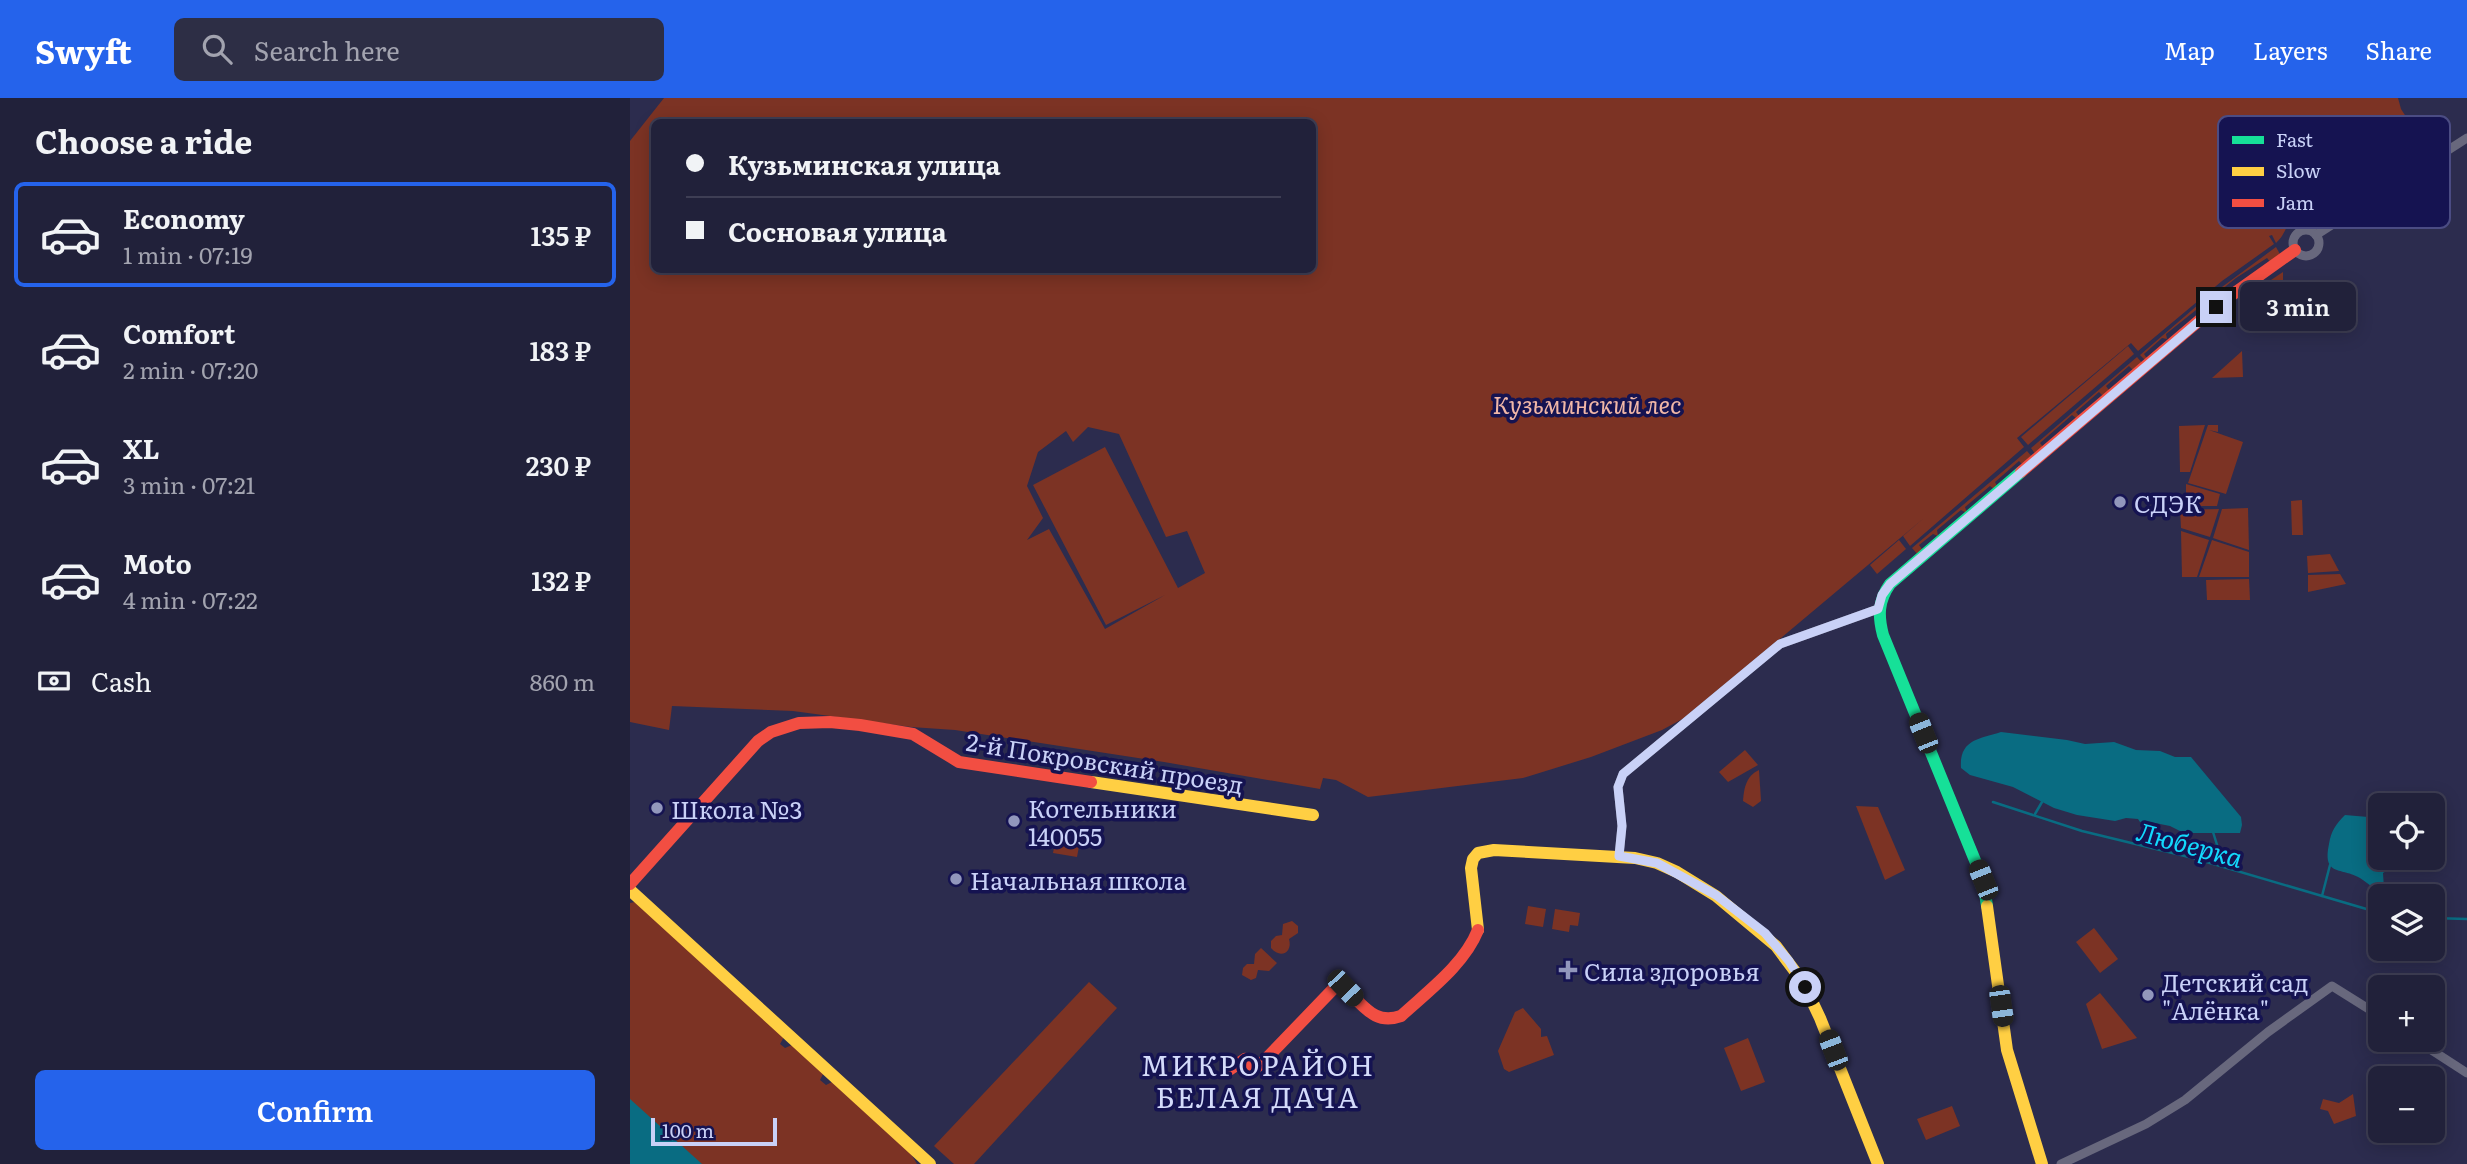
<!DOCTYPE html>
<meta charset="utf-8">
<style>
body{margin:0;font-family:Literata,serif;background:#2d2e45;color:#f1f3f6;height:100vh;display:flex;flex-direction:column;font-size:26px;white-space:nowrap}
*{box-sizing:border-box;margin:0}
p{font-size:23px;color:#a2a3af}
.icon{flex:none;width:38px;height:38px;fill:none;stroke:currentColor;stroke-width:2;stroke-linecap:round;stroke-linejoin:round}
.map{position:relative;flex:1;overflow:hidden}
.details{display:flex;flex-direction:column;background:#21213a;width:630px}
.details>*{flex:none}
.top-card{position:absolute;left:21px;top:21px;width:665px;height:154px;border-radius:10px;box-shadow:0 4px 18px #0003,0 0 0 2px #3e3e54;display:grid;align-content:center;height:154px;padding:0 35px;background:#21213a}
.controls{position:absolute;left:1738px;top:695px;display:grid;gap:14px}
.controls a{display:grid;place-items:center;width:77px;height:77px;border-radius:10px;background:#21213a;box-shadow:0 4px 18px #0003,0 0 0 2px #3e3e54;font-size:35px}
.scale{position:absolute;left:21px;bottom:18px;width:126px;box-sizing:border-box;padding-left:7px;border:4px solid #c9d1f7;border-top:0;font-size:19px;line-height:24px;white-space:nowrap;color:#c9d1f7;-webkit-text-stroke:5px #151351;paint-order:stroke}
.end{position:absolute;width:32px;height:32px;margin:-16px;border:9px solid #c9d1f7;background:#111;box-shadow:0 0 0 4px #111}
.from{border-radius:50%}
.bubble{position:absolute;height:49px;border-radius:10px;background:#21213a;box-shadow:0 4px 18px #0003,0 0 0 2px #3e3e54;font-size:23px;font-weight:600;line-height:49px;text-align:center}
.car{position:absolute;width:21px;height:42px;margin:-21px -10px;border-radius:9px;box-shadow:0 0 5px 2px #0007;background:linear-gradient(#222 24%,#8ab4d8 0 40%,#222 0 76%,#8ab4d8 0 86%,#222 0)}
.top-card b{display:flex;align-items:center;gap:24px;height:66px;font-size:26px}
.top-card b+b{border-top:2px solid #3e3e54}
.top-card i{width:18px;height:18px;background:#f1f3f6}
ul{padding:0;list-style:none}
li{display:flex;align-items:center;gap:21px;height:105px;margin:0 14px 10px;padding:0 21px;border:4px solid transparent;border-radius:10px}
li div{flex:1}
li b{display:block;font-size:26px}
li em{font-style:normal;font-weight:600}
li.selected{border-color:#2563eb}
li>.icon{width:63px;height:63px;stroke-width:1.5}
h2{padding:0 35px;font-size:32px;line-height:84px}
.pay{display:flex;align-items:center;gap:18px;height:77px;padding:0 35px;font-size:26px}
.pay p{margin-inline-start:auto}
.cta{display:flex;gap:14px;margin-top:auto;padding:14px 35px}
.cta a{flex:1;height:80px;border-radius:10px;background:#2563eb;color:#fff;font-size:28px;font-weight:600;line-height:80px;text-align:center}
header{display:flex;align-items:center;gap:42px;box-sizing:border-box;height:98px;padding:0 35px;background:#2563eb;color:#fff}
header strong{font-size:33px}
nav{display:flex;gap:38px;margin-inline-start:auto;font-size:24px}
.search{width:490px;height:63px;background:#2d2e45;display:flex;align-items:center;gap:18px;box-sizing:border-box;padding:0 24px;border-radius:10px;color:#a2a3af;font-size:26px}
main{display:flex;flex:1;min-height:0}
.map>svg:first-child{display:block}
</style>
<header>
<strong>Swyft</strong>
<div class="search"><svg class="icon" aria-label="search" viewBox="0 0 24 24"><circle cx="10" cy="10" r="6"/><path d="M15 15l6 6"/></svg>Search here</div>
<nav><a>Map</a><a>Layers</a><a>Share</a></nav>
</header>
<main>
<section class="details">
<h2>Choose a ride</h2>
<ul>
<li class="selected"><svg class="icon" aria-label="car" viewBox="0 0 24 24"><path d="M5 17H2v-5l4-1 3-4h7l3 4 3 1v5h-3M9 17h6M6 11h13"/><circle cx="7" cy="17" r="2"/><circle cx="17" cy="17" r="2"/></svg><div><b>Economy</b><p>1 min · 07:19</p></div><em>135 ₽</em></li>
<li><svg class="icon" aria-label="car" viewBox="0 0 24 24"><path d="M5 17H2v-5l4-1 3-4h7l3 4 3 1v5h-3M9 17h6M6 11h13"/><circle cx="7" cy="17" r="2"/><circle cx="17" cy="17" r="2"/></svg><div><b>Comfort</b><p>2 min · 07:20</p></div><em>183 ₽</em></li>
<li><svg class="icon" aria-label="car" viewBox="0 0 24 24"><path d="M5 17H2v-5l4-1 3-4h7l3 4 3 1v5h-3M9 17h6M6 11h13"/><circle cx="7" cy="17" r="2"/><circle cx="17" cy="17" r="2"/></svg><div><b>XL</b><p>3 min · 07:21</p></div><em>230 ₽</em></li>
<li><svg class="icon" aria-label="car" viewBox="0 0 24 24"><path d="M5 17H2v-5l4-1 3-4h7l3 4 3 1v5h-3M9 17h6M6 11h13"/><circle cx="7" cy="17" r="2"/><circle cx="17" cy="17" r="2"/></svg><div><b>Moto</b><p>4 min · 07:22</p></div><em>132 ₽</em></li>
</ul>
<div class="pay"><svg class="icon" aria-label="cash" viewBox="0 0 24 24"><path d="M3 7h18v10H3z"/><circle cx="12" cy="12" r="2"/></svg>Cash<p>860 m</p></div>
<div class="cta"><a>Confirm</a></div>
</section>
<div class="map">
<svg width="1837" height="1066" viewBox="0 0 1837 1066">
<rect width="100%" height="100%" fill="#2c2c4e"/>
<g fill="#7c3324" fill-rule="evenodd">
<path d="M 34,0 L 1768,0 L 1771,11 L 1793,45 L 1786,49 L 1792,57 L 1683,120 C 1650,120 1662,130 1646,145 L 1642,137 L 1639,138 L 1644,146 L 1592,183 L 1508,253 L 1501,245 L 1387,340 L 1394,349 L 1280,448 L 1273,438 L 1294,420 L 1058,618 L 1032,632 L 961,659 L 893,680 L 738,699 L 706,682 L 693,680 L 690,691 L 534,664 L 325,632 L 281,629 L 163,613 L 42,608 L 39,632 L 0,624 L 0,43 ZM 24,24 L 682,24 L 682,172 L 24,172 ZM 458,329 L 489,336 L 536,439 L 557,433 L 575,475 L 548,490 L 475,349 L 403,387 L 476,527 L 535,497 L 475,531 L 419,431 L 397,442 L 413,420 L 397,388 L 408,354 L 436,333 L 443,344 Z"/>
<polygon points="1646,149 1651,158 1641,165 1637,160 1606,180 1536,236 1537,241 1532,240 1514,256 1518,262 1516,263 1510,257 1569,206"/>
<polygon points="1653,174 1653,202 1619,202 1620,196"/>
<polygon points="1498,248 1504,256 1398,347 1391,339"/>
<polygon points="1612,253 1613,279 1582,280"/>
<polygon points="1507,259 1513,266 1504,273 1499,268 1476,288 1479,292 1473,298 1469,294 1446,314 1449,318 1446,320 1442,317 1410,345 1414,350 1406,357 1401,350"/>
<polygon points="1575,327 1560,374 1550,374 1549,328"/>
<polygon points="1578,327 1588,327 1588,334 1579,332 1613,344 1596,396 1558,385"/>
<polygon points="1397,353 1403,360 1394,368 1389,363 1365,384 1367,388 1364,391 1360,388 1335,409 1337,415 1331,412 1307,432 1308,438 1303,436 1289,447 1294,454 1289,458 1282,450"/>
<polygon points="1556,386 1590,396 1587,408 1556,408"/>
<polygon points="1672,402 1673,437 1662,437 1661,403"/>
<polygon points="1618,410 1619,452 1583,440 1592,411"/>
<polygon points="1589,411 1580,439 1551,430 1550,412"/>
<polygon points="1551,433 1579,442 1567,479 1552,479"/>
<polygon points="1269,442 1276,451 1247,476 1240,467"/>
<polygon points="1582,442 1619,454 1619,479 1569,479"/>
<polygon points="1700,456 1709,473 1678,475 1677,458"/>
<polygon points="1710,476 1716,486 1678,494 1678,477"/>
<polygon points="1619,481 1620,502 1577,502 1576,482"/>
<polygon points="1115,652 1128,667 1098,684 1089,674"/>
<path d="M 1129,672 L 1131,703 L 1123,709 L 1113,703 C 1114,690 1116,678 1129,672 Z"/>
<polygon points="1226,708 1248,709 1275,772 1255,782"/>
<polygon points="429,740 450,743 447,759 423,755 425,744"/>
<polygon points="5,804 154,939 150,946 155,950 162,947 193,976 190,982 196,987 202,984 281,1056 287,1066 0,1066 0,805"/>
<polygon points="898,808 916,811 913,829 895,826"/>
<polygon points="925,811 950,815 948,828 940,827 939,834 922,831"/>
<path d="M 662,823 L 668,828 L 668,835 L 659,841 C 663,855 650,861 641,850 L 641,843 L 646,838 L 652,837 L 653,826 Z"/>
<polygon points="1464,830 1488,861 1470,875 1446,844"/>
<polygon points="631,850 647,865 639,873 628,872 626,880 621,882 612,877 613,870 617,866 624,866 625,856"/>
<polygon points="459,884 487,910 344,1066 324,1066 304,1048"/>
<polygon points="1470,895 1507,940 1472,951 1456,906"/>
<polygon points="893,910 911,931 911,939 917,938 924,957 879,974 874,971 868,953 885,914"/>
<polygon points="1118,940 1135,984 1111,993 1094,950"/>
<polygon points="1723,996 1726,1018 1704,1026 1698,1013 1690,1011 1693,1001 1709,1005"/>
<polygon points="1322,1008 1330,1028 1296,1042 1287,1021"/>
</g>
<g fill="#096c82">
<path d="M 1371,634 L 1437,642 L 1455,646 L 1484,644 L 1506,652 L 1530,653 L 1545,659 L 1561,659 L 1611,719 L 1612,727 L 1610,735 L 1554,735 L 1540,728 L 1515,723 L 1510,724 L 1508,721 L 1496,720 L 1485,723 L 1447,717 L 1424,710 L 1383,689 L 1340,677 L 1331,670 C 1329,641 1350,641 1371,634 Z"/>
<path d="M 1715,717 L 1750,720 L 1750,760 L 1768,760 L 1763,769 L 1753,775 L 1754,791 L 1748,787 L 1744,790 C 1739,787 1735,783 1730,780 C 1712,769 1692,779 1699,746 C 1701,733 1706,726 1715,717 Z"/>
<polygon points="0,1001 72,1066 0,1066"/>
</g>
<g fill="none" stroke-linecap="round" stroke-linejoin="round">
<g stroke="#096c82" stroke-width="2.5">
<polyline points="1363,704 1452,733 1563,760 1750,815"/>
<polyline points="1405,716 1412,704"/>
<polyline points="1583,734 1594,769"/>
<polyline points="1692,798 1700,767"/>
<polyline points="1802,820 1837,821"/>
</g>
<g stroke="#68687d" stroke-width="9">
<circle cx="1676" cy="145" r="13"/>
<polyline points="1686,137 1837,40"/>
<polyline points="989,758 992,728 988,689 993,676 1150,546 1248,511"/>
<polyline points="1786,942 1837,975"/>
<polyline points="1431,1066 1516,1026 1555,1002 1638,934 1702,888 1750,918"/>
</g>
<path stroke="#16e098" stroke-width="12" d="M 1357,808 L 1353,782 L 1253,537 C 1248,518 1248,503 1260,486 L 1391,374"/>
<g stroke="#ffcf43" stroke-width="12">
<polyline points="461,684 683,717"/>
<polyline points="0,792 300,1066"/>
<polyline points="1357,808 1377,952 1412,1066"/>
<polyline points="848,832 841,770 843,761 848,755 864,752 1005,760 1027,765 1047,774 1086,798 1146,848 1173,884 1190,920 1248,1066"/>
</g>
<g stroke="#f24e42" stroke-width="12">
<polyline points="1391,374 1585,209 1665,152"/>
<polyline points="0,786 128,643 141,634 169,625 200,624 230,627 283,636 329,664 461,684"/>
<path d="M 599,972 L 615,961 L 625,970 L 632,965 L 708,886 C 731,900 740,929 771,918 C 798,893 834,867 848,832"/>
</g>
</g>
<g fill="none" stroke-linecap="round" stroke-linejoin="round">
<polyline stroke="#c9d1f7" stroke-width="9" points="1175,889 1159,863 1135,835 1086,797 1027,765 989,758 992,728 988,689 993,676 1150,546 1248,511 1252,497 1260,486 1586,209"/>
</g>
<g fill="#9297bc" stroke="#151351" stroke-width="2.5">
<circle cx="1490" cy="404" r="7"/>
<circle cx="27" cy="710" r="7"/>
<circle cx="384" cy="723" r="7"/>
<circle cx="326" cy="781" r="7"/>
<path d="M934.5 861.5h7v7h7v7h-7v7h-7v-7h-7v-7h7z"/>
<circle cx="1518" cy="897" r="7"/>
</g>
<g text-anchor="middle" dominant-baseline="central" stroke-width="7" stroke-linejoin="round" paint-order="stroke">
<g font-size="24" font-style="italic" fill="#f1b7a7" stroke="#151351">
<text x="957" y="305">Кузьминский лес</text>
</g>
<g font-size="24" fill="#c9d1f7" stroke="#151351" text-anchor="start">
<text x="1504" y="404">СДЭК</text>
<text x="398" y="709">Котельники<tspan x="398" dy="28">140055</tspan></text>
<text x="41" y="710">Школа №3</text>
<text x="340" y="781">Начальная школа</text>
<text x="954" y="872">Сила здоровья</text>
<text x="1532" y="883">Детский сад<tspan x="1532" dy="28">"Алёнка"</tspan></text>
</g>
<g font-size="24" fill="#c9d1f7" stroke="#151351">
<text transform="translate(475 664) rotate(9)">2-й Покровский проезд</text>
</g>
<g font-size="26" font-style="italic" fill="#13d9fd" stroke="#151351">
<text transform="translate(1560 745) rotate(15)">Люберка</text>
</g>
<g font-size="28" letter-spacing="2" fill="#d4dbfa" stroke="#151351">
<text x="628" y="966">МИКРОРАЙОН<tspan x="628" dy="32">БЕЛАЯ ДАЧА</tspan></text>
</g>
</g>
<rect x="1588" y="18" width="232" height="112" rx="10" fill="#151351" stroke="#4b4c83" stroke-width="2"/>
<rect x="1602" y="38" width="32" height="8" fill="#16e098"/>
<rect x="1602" y="69" width="32" height="9" fill="#ffcf43"/>
<rect x="1602" y="101" width="32" height="8" fill="#f24e42"/>
<g font-size="19" fill="#c9d1f7">
<text x="1646" y="49">Fast</text>
<text x="1646" y="80">Slow</text>
<text x="1646" y="112">Jam</text>
</g>
</svg>
<div class="controls">
<a><svg class="icon" aria-label="locate" viewBox="0 0 24 24"><circle cx="12" cy="12" r="6"/><path d="M12 2v4M12 18v4M2 12h4M18 12h4"/></svg></a>
<a><svg class="icon" aria-label="layers" viewBox="0 0 24 24"><path d="M12 4l9 5-9 5-9-5zM3 14l9 5 9-5"/></svg></a>
<a>+</a>
<a>−</a>
</div>
<div class="scale">100 m</div>
<i class="end from" style="left:1175px;top:889px"></i>
<i class="end" style="left:1586px;top:209px"></i>
<div class="bubble" style="left:1610px;top:184px;width:116px">3 min</div>
<i class="car" style="left:1293px;top:635px;rotate:338deg"></i>
<i class="car" style="left:1353px;top:782px;rotate:338deg"></i>
<i class="car" style="left:715px;top:890px;rotate:136deg"></i>
<i class="car" style="left:1371px;top:908px;rotate:172deg"></i>
<i class="car" style="left:1203px;top:952px;rotate:339deg"></i>
<div class="top-card">
<b><i class="from"></i>Кузьминская улица</b>
<b><i></i>Сосновая улица</b>
</div>
</div>
</main>
